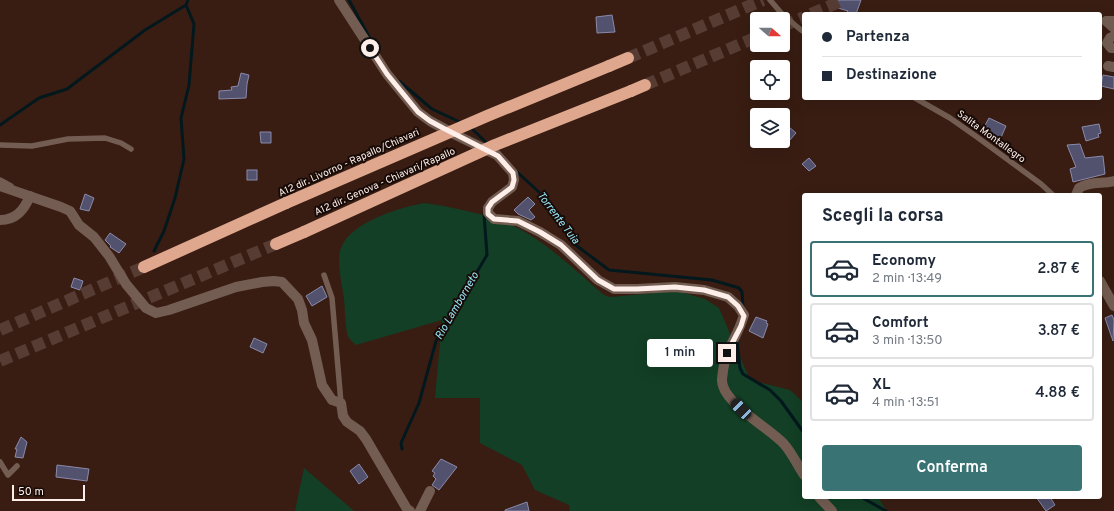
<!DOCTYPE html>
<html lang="it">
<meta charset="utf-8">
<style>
body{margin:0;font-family:Overpass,sans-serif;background:#f6f6f7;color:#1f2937;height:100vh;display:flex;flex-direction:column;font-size:15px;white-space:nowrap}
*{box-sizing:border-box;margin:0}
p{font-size:13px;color:#747a83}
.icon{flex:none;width:22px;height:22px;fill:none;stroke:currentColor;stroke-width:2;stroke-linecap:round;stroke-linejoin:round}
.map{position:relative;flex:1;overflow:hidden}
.side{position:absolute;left:802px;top:193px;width:300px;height:306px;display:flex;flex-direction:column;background:#fff;border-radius:4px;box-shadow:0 4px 16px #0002}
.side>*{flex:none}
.top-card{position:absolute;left:802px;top:12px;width:300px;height:88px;border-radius:4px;box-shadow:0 4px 16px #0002;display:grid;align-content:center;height:88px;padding:0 20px;background:#fff}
.needle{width:26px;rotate:110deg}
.tools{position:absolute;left:750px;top:12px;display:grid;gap:8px}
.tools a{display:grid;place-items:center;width:40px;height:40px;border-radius:4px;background:#fff;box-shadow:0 4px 16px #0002;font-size:20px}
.scale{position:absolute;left:12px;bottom:10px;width:73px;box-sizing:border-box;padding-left:4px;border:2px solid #feeee9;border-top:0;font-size:11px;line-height:14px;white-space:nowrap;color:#feeee9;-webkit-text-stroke:3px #180b07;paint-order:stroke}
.end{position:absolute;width:18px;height:18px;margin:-9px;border:5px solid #feeee9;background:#111;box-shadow:0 0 0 2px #111}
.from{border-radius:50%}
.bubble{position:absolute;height:28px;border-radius:4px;background:#fff;box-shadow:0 4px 16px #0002;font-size:13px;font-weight:600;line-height:28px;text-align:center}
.car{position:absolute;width:12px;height:24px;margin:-12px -6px;border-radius:5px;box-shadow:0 0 3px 1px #0007;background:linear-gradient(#222 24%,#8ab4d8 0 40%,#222 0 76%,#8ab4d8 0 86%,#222 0)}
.top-card b{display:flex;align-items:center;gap:14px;height:38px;font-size:15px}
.top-card b+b{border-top:1px solid #e0e1e3}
.top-card i{width:10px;height:10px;background:#1f2937}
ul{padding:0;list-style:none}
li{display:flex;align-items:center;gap:12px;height:56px;margin:0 8px 6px;padding:0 12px;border:2px solid #e0e1e3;border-radius:4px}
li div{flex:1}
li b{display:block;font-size:15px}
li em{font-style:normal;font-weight:600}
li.active{border-color:#3a7373}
li>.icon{width:36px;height:36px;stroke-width:1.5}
h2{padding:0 20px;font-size:18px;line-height:48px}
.action{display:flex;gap:8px;margin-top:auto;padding:8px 20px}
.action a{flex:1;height:46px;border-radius:4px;background:#3a7373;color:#fff;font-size:16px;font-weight:600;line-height:46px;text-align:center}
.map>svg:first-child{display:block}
</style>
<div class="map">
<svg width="1114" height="511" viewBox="0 0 1114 511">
<rect width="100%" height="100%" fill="#391d13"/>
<g fill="#123f25">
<path d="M 425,203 C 454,207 500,217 525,232 C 554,249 578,273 604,295 L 610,297 L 677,291 L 705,299 L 719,308 L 750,380 L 790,390 L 804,403 L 804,497 L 878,497 L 887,511 L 570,511 L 569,505 L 535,490 L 522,465 L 480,443 L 480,398 L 435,398 L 442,320 L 356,345 C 353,342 350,340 348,336 C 345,327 345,309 344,299 C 342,284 337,266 340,251 C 347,223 400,207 425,203 Z"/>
<polygon points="304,468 354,511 295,511"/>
</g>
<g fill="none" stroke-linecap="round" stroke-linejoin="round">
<g stroke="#03181d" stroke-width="3">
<polyline points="349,0 373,44"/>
<polyline points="399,81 432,109 462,123"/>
<polyline points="0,125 39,98 67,89 145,30 186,5 188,0"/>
<polyline points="470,127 488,144"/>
<polyline points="515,170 540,193 565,227 573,243 609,270 712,280 739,288 742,292 743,307"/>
<polyline points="154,251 164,231 175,198 184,159 181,118 189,85 194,24 186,5"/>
<polyline points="737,340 740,368 743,374 770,390 781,401 804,433"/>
<polyline points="402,449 401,443 419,403 436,341 487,255 484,214"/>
<polyline points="861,497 886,511"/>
</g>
</g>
<g fill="#52516e" stroke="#8a8aaa">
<polygon points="832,0 861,0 856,14 846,14 848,11 831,6"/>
<polygon points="612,15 615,32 597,33 596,17"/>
<polygon points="241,73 249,75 247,84 246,98 219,99 219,91 232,90 231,87 238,86"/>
<polygon points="1103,75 1114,77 1114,89 1101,86"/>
<polygon points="989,118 1006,126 999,142 982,131"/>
<polygon points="1099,124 1101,133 1098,134 1099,137 1086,141 1082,127"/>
<polygon points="789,127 796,133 789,141 783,134"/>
<polygon points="260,132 271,132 271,143 261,143"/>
<polygon points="1080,144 1085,158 1103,156 1105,174 1073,182 1070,169 1076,167 1067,145"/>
<polygon points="809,158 816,166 809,171 802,164"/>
<rect x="247" y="170" width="10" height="10"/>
<polygon points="85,194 94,198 89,211 80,209"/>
<polygon points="528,197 535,204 529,210 535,217 531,220 518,214 514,210"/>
<polygon points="110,233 126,244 119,253 110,247 111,246 105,240"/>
<polygon points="74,278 83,281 80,290 71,287"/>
<polygon points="322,286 327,297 312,306 306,296"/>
<polygon points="1112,315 1114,320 1113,341 1105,318"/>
<polygon points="756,317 767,321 766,323 768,324 763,338 749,331"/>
<polygon points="254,338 267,344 263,353 250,347"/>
<rect x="668" y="344" width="11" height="10"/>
<polygon points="21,437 27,442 23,458 15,457 17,449 15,449"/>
<polygon points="441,459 457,467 439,490 432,485 436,479 433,476 435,473 432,471"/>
<polygon points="359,464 368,477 359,484 350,471"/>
<polygon points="57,465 89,469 87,481 56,477"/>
<polygon points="1036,497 1050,497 1055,505 1046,511"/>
<polygon points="527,502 529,511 505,511 505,510"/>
</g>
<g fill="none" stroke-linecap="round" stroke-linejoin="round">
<g stroke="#573c33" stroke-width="12" stroke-dasharray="12 6" stroke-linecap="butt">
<polyline points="811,14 844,0"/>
<polyline points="783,26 804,17"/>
<polyline points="628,58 763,0"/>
<polyline points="645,85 757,37"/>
<polyline points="0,330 144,267"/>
<polyline points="0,361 276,244"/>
</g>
<g stroke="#735d52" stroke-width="5.5">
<polyline points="770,0 783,15 801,30 804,32"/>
<polyline points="915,98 950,118 977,137 1041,184 1053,195"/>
<polyline points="0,145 32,146 68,139 105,138 121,143 131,149"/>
<polyline points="0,180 11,186"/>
<polyline points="324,275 332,298 341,403"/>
<polyline points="0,462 8,475 17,466"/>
</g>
<g stroke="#735d52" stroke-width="10">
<path d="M 339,0 L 387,74 L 418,112 L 430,121 L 456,135 L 497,155 L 513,173 L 514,180 L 512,187 L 492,202 L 488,208 L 488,213 L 494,219 L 518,221 L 540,232 L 561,245 L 598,280 L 614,289 L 637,289 L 675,287 L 704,290 L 728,297 L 738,306 L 744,315 C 740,329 733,340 728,352 C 724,360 723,370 722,379 C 720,402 770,428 784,444 C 792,453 798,466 804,475"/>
<polyline points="1114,21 1106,21 1114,28"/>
<polyline points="1114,36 1110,38 1107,43 1111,48 1114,48"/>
<polyline points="1108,66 1114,67"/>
<polyline points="0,186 61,207 70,211 79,225 94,237 109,256 126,284 146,308 156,313 169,310 236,287 262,282 274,281 282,282 298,299 302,310 304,323 312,340 322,385 332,400 341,403 343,416 347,422 360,431 366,439 407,509 410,511"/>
<path d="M 1076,195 L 1079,188 C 1090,181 1102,184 1114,181"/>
<path d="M 0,220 C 16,220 24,210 30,196"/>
<polyline points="1100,281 1114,306"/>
<polyline points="819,497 832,511"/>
<polyline points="420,511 430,491"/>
</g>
<g stroke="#dfa88e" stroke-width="12">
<polyline points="609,66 628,58"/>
<polyline points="631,91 645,85"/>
<polyline points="276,244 304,232"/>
<polyline points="144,267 286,203"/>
</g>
<g stroke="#dfa88e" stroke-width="12">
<polyline points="286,203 487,116 609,66"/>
<polyline points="304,232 495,145 631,91"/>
</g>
</g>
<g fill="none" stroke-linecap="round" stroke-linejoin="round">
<polyline stroke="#feeee9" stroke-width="5" points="370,48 387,74 418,112 430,121 443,128 498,156 513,173 514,180 512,187 492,202 488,208 488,214 494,219 518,221 540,232 561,245 598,280 614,289 637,289 675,287 704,290 728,297 738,306 744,316 741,326 727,353"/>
</g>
<g text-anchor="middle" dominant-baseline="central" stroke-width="4" stroke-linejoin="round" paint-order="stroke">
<g font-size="10" fill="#feeee9" stroke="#180b07">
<text transform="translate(991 137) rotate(36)">Salita Montallegro</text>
<text transform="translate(349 163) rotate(-24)">A12 dir. Livorno - Rapallo/Chiavari</text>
<text transform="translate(385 182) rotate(-24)">A12 dir. Genova - Chiavari/Rapallo</text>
</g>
<g font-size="11" font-style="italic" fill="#96e7fa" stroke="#180b07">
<text transform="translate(558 218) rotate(53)">Torrente Tuia</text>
<text transform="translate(457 306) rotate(-60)">Rio Lamborneto</text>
</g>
</g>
</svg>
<div class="tools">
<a><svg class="needle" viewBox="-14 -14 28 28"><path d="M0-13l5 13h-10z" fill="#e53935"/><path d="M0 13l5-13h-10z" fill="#747a83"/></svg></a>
<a><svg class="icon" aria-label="locate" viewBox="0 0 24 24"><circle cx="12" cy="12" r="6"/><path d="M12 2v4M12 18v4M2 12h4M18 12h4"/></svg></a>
<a><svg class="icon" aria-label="layers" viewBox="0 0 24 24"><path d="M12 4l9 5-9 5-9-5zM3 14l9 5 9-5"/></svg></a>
</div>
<div class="scale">50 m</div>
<i class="end from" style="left:370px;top:48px"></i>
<i class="end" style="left:727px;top:353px"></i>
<div class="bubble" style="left:647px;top:339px;width:66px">1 min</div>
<i class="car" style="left:741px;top:409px;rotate:315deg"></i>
<div class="top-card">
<b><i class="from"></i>Partenza</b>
<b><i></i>Destinazione</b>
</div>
<section class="side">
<h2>Scegli la corsa</h2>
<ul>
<li class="active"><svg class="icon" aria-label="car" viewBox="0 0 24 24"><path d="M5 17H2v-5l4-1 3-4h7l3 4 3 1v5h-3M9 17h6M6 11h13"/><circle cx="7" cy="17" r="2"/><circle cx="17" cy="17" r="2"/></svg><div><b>Economy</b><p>2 min · 13:49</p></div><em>2.87 €</em></li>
<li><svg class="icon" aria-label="car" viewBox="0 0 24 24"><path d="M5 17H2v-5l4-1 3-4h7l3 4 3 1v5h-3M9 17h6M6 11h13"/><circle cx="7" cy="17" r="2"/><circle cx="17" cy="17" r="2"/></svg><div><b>Comfort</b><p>3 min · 13:50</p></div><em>3.87 €</em></li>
<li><svg class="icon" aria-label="car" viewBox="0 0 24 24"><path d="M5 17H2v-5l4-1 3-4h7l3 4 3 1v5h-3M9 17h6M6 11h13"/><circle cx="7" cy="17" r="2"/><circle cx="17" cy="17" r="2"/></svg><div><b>XL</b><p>4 min · 13:51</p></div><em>4.88 €</em></li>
</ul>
<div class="action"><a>Conferma</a></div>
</section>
</div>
